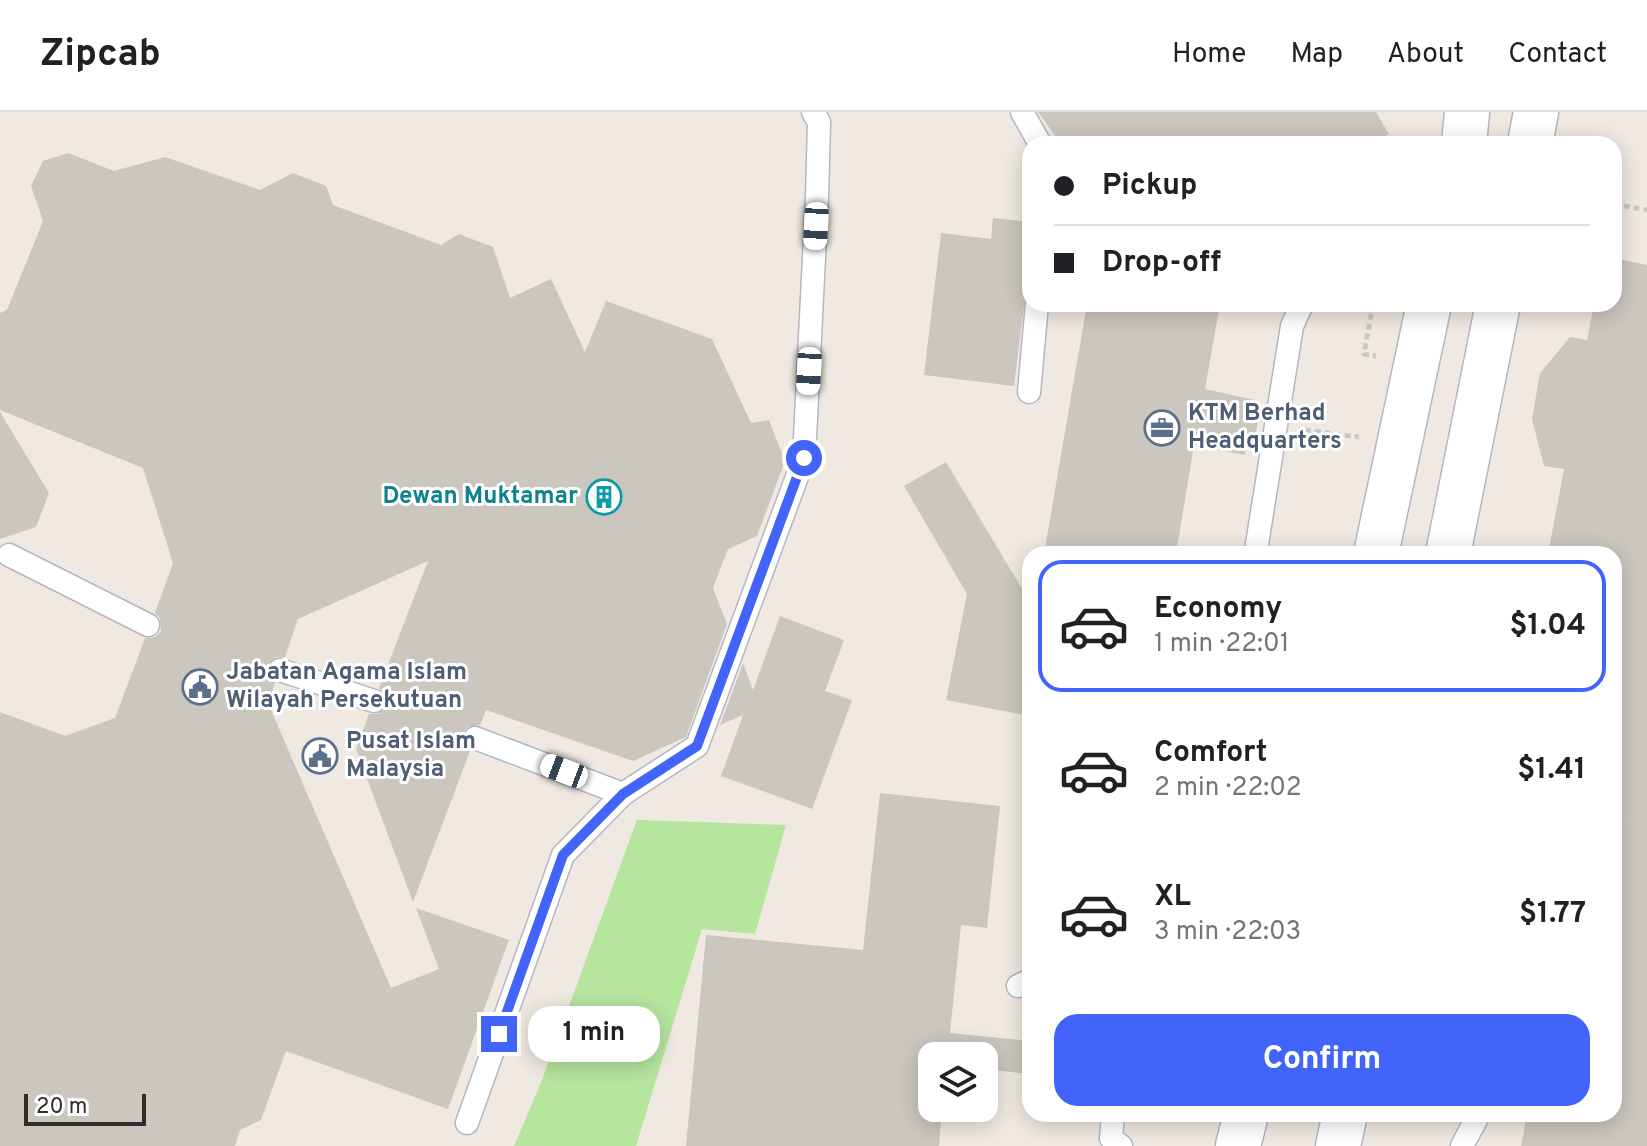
<!DOCTYPE html>
<meta charset="utf-8">
<style>
body{margin:0;font-family:Overpass,sans-serif;background:#f2f2f2;color:#202124;height:100vh;display:flex;flex-direction:column;font-size:30px;white-space:nowrap}
*{box-sizing:border-box;margin:0}
p{font-size:26px;color:#757577}
.icon{flex:none;width:44px;height:44px;fill:none;stroke:currentColor;stroke-width:2;stroke-linecap:round;stroke-linejoin:round}
.map{position:relative;flex:1;overflow:hidden}
.side{position:absolute;left:1022px;top:434px;width:600px;height:576px;display:flex;flex-direction:column;background:#fff;border-radius:24px;box-shadow:0 4px 20px #0003}
.side>*{flex:none}
.guide{position:absolute;left:1022px;top:24px;width:600px;height:176px;border-radius:24px;box-shadow:0 4px 20px #0003;display:grid;align-content:center;height:176px;padding:0 32px;background:#fff}
.controls{position:absolute;left:918px;top:930px;display:grid;gap:16px}
.controls a{display:grid;place-items:center;width:80px;height:80px;border-radius:16px;background:#fff;box-shadow:0 4px 20px #0003;font-size:40px}
.scale{position:absolute;left:24px;bottom:20px;width:122px;box-sizing:border-box;padding-left:8px;border:4px solid #2e2e2e;border-top:0;font-size:22px;line-height:28px;white-space:nowrap;color:#2e2e2e;-webkit-text-stroke:6px #fff;paint-order:stroke}
.end{position:absolute;width:36px;height:36px;margin:-18px;border:10px solid #4264fb;background:#fff;box-shadow:0 0 0 4px #fff}
.from{border-radius:50%}
.bubble{position:absolute;height:56px;border-radius:24px;background:#fff;box-shadow:0 4px 20px #0003;font-size:26px;font-weight:700;line-height:56px;text-align:center}
.car{position:absolute;width:24px;height:48px;margin:-24px -12px;border-radius:10px;box-shadow:0 0 6px 2px #0007;background:linear-gradient(#fff 24%,#345 0 40%,#fff 0 76%,#345 0 86%,#fff 0)}
.guide b{display:flex;align-items:center;gap:28px;height:76px;font-size:30px}
.guide b+b{border-top:2px solid #e0e0e0}
.guide i{width:20px;height:20px;background:#202124}
ul{padding:14px 0 0;list-style:none}
li{display:flex;align-items:center;gap:24px;height:132px;margin:0 16px 12px;padding:0 16px;border:4px solid transparent;border-radius:24px}
li div{flex:1}
li b{display:block;font-size:30px}
li em{font-style:normal;font-weight:700}
li.current{border-color:#4264fb}
li>.icon{width:72px;height:72px;stroke-width:1.5}
.cta{display:flex;gap:16px;margin-top:auto;padding:16px 32px}
.cta a{flex:1;height:92px;border-radius:24px;background:#4264fb;color:#fff;font-size:32px;font-weight:700;line-height:92px;text-align:center}
header{display:flex;align-items:center;gap:48px;box-sizing:border-box;height:112px;padding:0 40px;background:#fff;border-bottom:2px solid #e0e0e0}
header strong{font-size:38px}
nav{display:flex;gap:44px;margin-inline-start:auto;font-size:28px}
.map>svg:first-child{display:block}
</style>
<header>
<strong>Zipcab</strong>
<nav><a>Home</a><a>Map</a><a>About</a><a>Contact</a></nav>
</header>
<div class="map">
<svg width="1647" height="1034" viewBox="0 0 1647 1034">
<rect width="100%" height="100%" fill="#efe9e1"/>
<polygon fill="#b6e59e" points="637,708 786,713 755,822 702,817 636,1034 514,1034 542,968"/>
<g fill="#cbc7bf">
<polygon points="1038,0 1376,0 1389,22 1371,32 1061,32"/>
<polygon points="68,41 114,59 165,45 260,78 293,61 326,74 333,93 441,133 459,122 493,135 510,186 551,167 585,240 606,189 712,227 751,311 769,308 785,349 757,424 728,437 713,476 727,512 686,625 633,649 486,598 480,613 467,615 462,622 464,634 470,639 413,790 356,637 369,602 378,602 387,594 387,585 379,576 428,449 298,507 285,545 276,545 267,553 267,562 275,571 268,591 391,876 439,857 416,796 509,828 448,997 286,939 261,1008 240,1018 235,1034 0,1034 0,600 65,624 115,606 145,526 155,525 161,519 160,506 155,501 173,451 143,356 0,298 0,201 7,198 43,109 31,74 43,49"/>
<polygon points="993,106 1030,110 1030,146 1014,274 924,263 941,121 991,127"/>
<polygon points="1614,146 1647,153 1647,1034 1521,1034 1527,1002 1614,1002 1614,442 1548,442 1564,357 1544,354 1532,307 1540,261 1570,225 1587,228 1594,192 1614,192"/>
<polygon points="1087,192 1220,192 1205,277 1255,288 1253,296 1260,298 1253,337 1246,335 1245,343 1194,333 1176,442 1044,442"/>
<polygon points="0,300 49,381 36,415 0,427"/>
<polygon points="946,350 1030,490 1030,604 946,588 967,482 904,374"/>
<polygon points="780,504 844,528 825,579 852,588 812,697 721,664 743,603 720,613 743,551 753,578"/>
<polygon points="880,681 1000,694 987,816 961,813 950,921 1030,929 1030,962 984,957 984,944 932,944 932,996 942,996 939,1034 686,1034 706,823 863,838"/>
</g>
<g fill="none" stroke-linecap="round" stroke-linejoin="round">
<defs>
<g id="service">
<polyline points="1022,0 1040,32"/>
<polyline points="1029,280 1037,192"/>
<polyline points="1258,442 1257,432 1292,214 1302,192"/>
<polyline points="9,443 148,513"/>
<polyline points="280,558 374,589"/>
<polyline points="475,626 623,682"/>
<polyline points="1018,874 1030,868"/>
<polyline points="1113,1002 1111,1026 1121,1034"/>
<polyline points="467,1011 563,743 623,682 697,634 804,346 817,85 819,10 813,0"/>
<polyline points="1462,1034 1479,1002"/>
</g>
<g id="secondary">
<polyline points="1464,32 1467,0"/>
<polyline points="1530,32 1536,0"/>
<polyline points="1376,442 1429,192"/>
<polyline points="1448,442 1498,192"/>
<polyline points="1238,1034 1246,1002"/>
<polyline points="1338,1034 1345,1002"/>
</g>
</defs>
<use href="#service" stroke="#b4b7c1" stroke-width="25"/>
<use href="#secondary" stroke="#b4b7c1" stroke-width="47"/>
<g stroke="#c9c9c9" stroke-width="5" stroke-dasharray="6 4" stroke-linecap="butt">
<polyline points="1614,92 1647,98"/>
<polyline points="1373,192 1364,242 1376,244"/>
<polyline points="1305,318 1359,325"/>
<polyline points="1614,706 1647,714"/>
</g>
<use href="#service" stroke="#fff" stroke-width="22"/>
<use href="#secondary" stroke="#fff" stroke-width="44"/>
</g>
<g fill="none" stroke-linecap="round" stroke-linejoin="round">
<polyline stroke="#4264fb" stroke-width="10" points="499,922 563,743 623,682 697,634 804,346"/>
</g>
<defs>
<symbol id="office-ring" viewBox="-11 -11 22 22"><circle r="9.5" fill="#fff" stroke="#5c6f8a" stroke-width="1.5"/><path d="M-6-3h4V-5.5h4V-3h4V5H-6ZM-1-4.5V-3h2v-1.5ZM-6 0V1H6V0Z" fill="#5c6f8a"/></symbol>
<symbol id="building-ring" viewBox="-11 -11 22 22"><circle r="9.5" fill="#fff" stroke="#0f9aa8" stroke-width="1.5"/><path d="M-4-6H4V6H1V3H-1V6H-4ZM-2.5-4.3h1.7v1.8h-1.7ZM.8-4.3h1.7v1.8H.8ZM-2.5-1h1.7V.8h-1.7ZM.8-1h1.7V.8H.8Z" fill="#0f9aa8"/></symbol>
<symbol id="civic-ring" viewBox="-11 -11 22 22"><circle r="9.5" fill="#fff" stroke="#5c6f8a" stroke-width="1.5"/><path d="M-.6-6.5H3V-4.5H.6V-3L4-1V1h2V6H-6V1h2V-1L-.6-3ZM-1.2 2.5V6h2.4V2.5Z" fill="#5c6f8a"/></symbol>
</defs>
<g fill-rule="evenodd">
<use href="#office-ring" x="1142" y="296" width="40" height="40"/>
<use href="#building-ring" x="584" y="365" width="40" height="40"/>
<use href="#civic-ring" x="180" y="555" width="40" height="40"/>
<use href="#civic-ring" x="300" y="624" width="40" height="40"/>
</g>
<g text-anchor="middle" dominant-baseline="central" stroke-width="6" stroke-linejoin="round" paint-order="stroke">
<g font-size="24" font-weight="bold" fill="#4e5e75" stroke="#fff" text-anchor="start">
<text x="1188" y="302">KTM Berhad<tspan x="1188" dy="28">Headquarters</tspan></text>
<text x="226" y="561">Jabatan Agama Islam<tspan x="226" dy="28">Wilayah Persekutuan</tspan></text>
<text x="346" y="630">Pusat Islam<tspan x="346" dy="28">Malaysia</tspan></text>
</g>
<g font-size="24" font-weight="bold" fill="#0d838f" stroke="#fff" text-anchor="end">
<text x="578" y="385">Dewan Muktamar</text>
</g>
</g>
</svg>
<div class="controls">
<a><svg class="icon" aria-label="layers" viewBox="0 0 24 24"><path d="M12 4l9 5-9 5-9-5zM3 14l9 5 9-5"/></svg></a>
</div>
<div class="scale">20 m</div>
<i class="end from" style="left:804px;top:346px"></i>
<i class="end" style="left:499px;top:922px"></i>
<div class="bubble" style="left:528px;top:894px;width:132px">1 min</div>
<i class="car" style="left:816px;top:114px;rotate:183deg"></i>
<i class="car" style="left:809px;top:259px;rotate:183deg"></i>
<i class="car" style="left:564px;top:659px;rotate:291deg"></i>
<div class="guide">
<b><i class="from"></i>Pickup</b>
<b><i></i>Drop-off</b>
</div>
<section class="side">
<ul>
<li class="current"><svg class="icon" aria-label="car" viewBox="0 0 24 24"><path d="M5 17H2v-5l4-1 3-4h7l3 4 3 1v5h-3M9 17h6M6 11h13"/><circle cx="7" cy="17" r="2"/><circle cx="17" cy="17" r="2"/></svg><div><b>Economy</b><p>1 min · 22:01</p></div><em>$1.04</em></li>
<li><svg class="icon" aria-label="car" viewBox="0 0 24 24"><path d="M5 17H2v-5l4-1 3-4h7l3 4 3 1v5h-3M9 17h6M6 11h13"/><circle cx="7" cy="17" r="2"/><circle cx="17" cy="17" r="2"/></svg><div><b>Comfort</b><p>2 min · 22:02</p></div><em>$1.41</em></li>
<li><svg class="icon" aria-label="car" viewBox="0 0 24 24"><path d="M5 17H2v-5l4-1 3-4h7l3 4 3 1v5h-3M9 17h6M6 11h13"/><circle cx="7" cy="17" r="2"/><circle cx="17" cy="17" r="2"/></svg><div><b>XL</b><p>3 min · 22:03</p></div><em>$1.77</em></li>
</ul>
<div class="cta"><a>Confirm</a></div>
</section>
</div>
